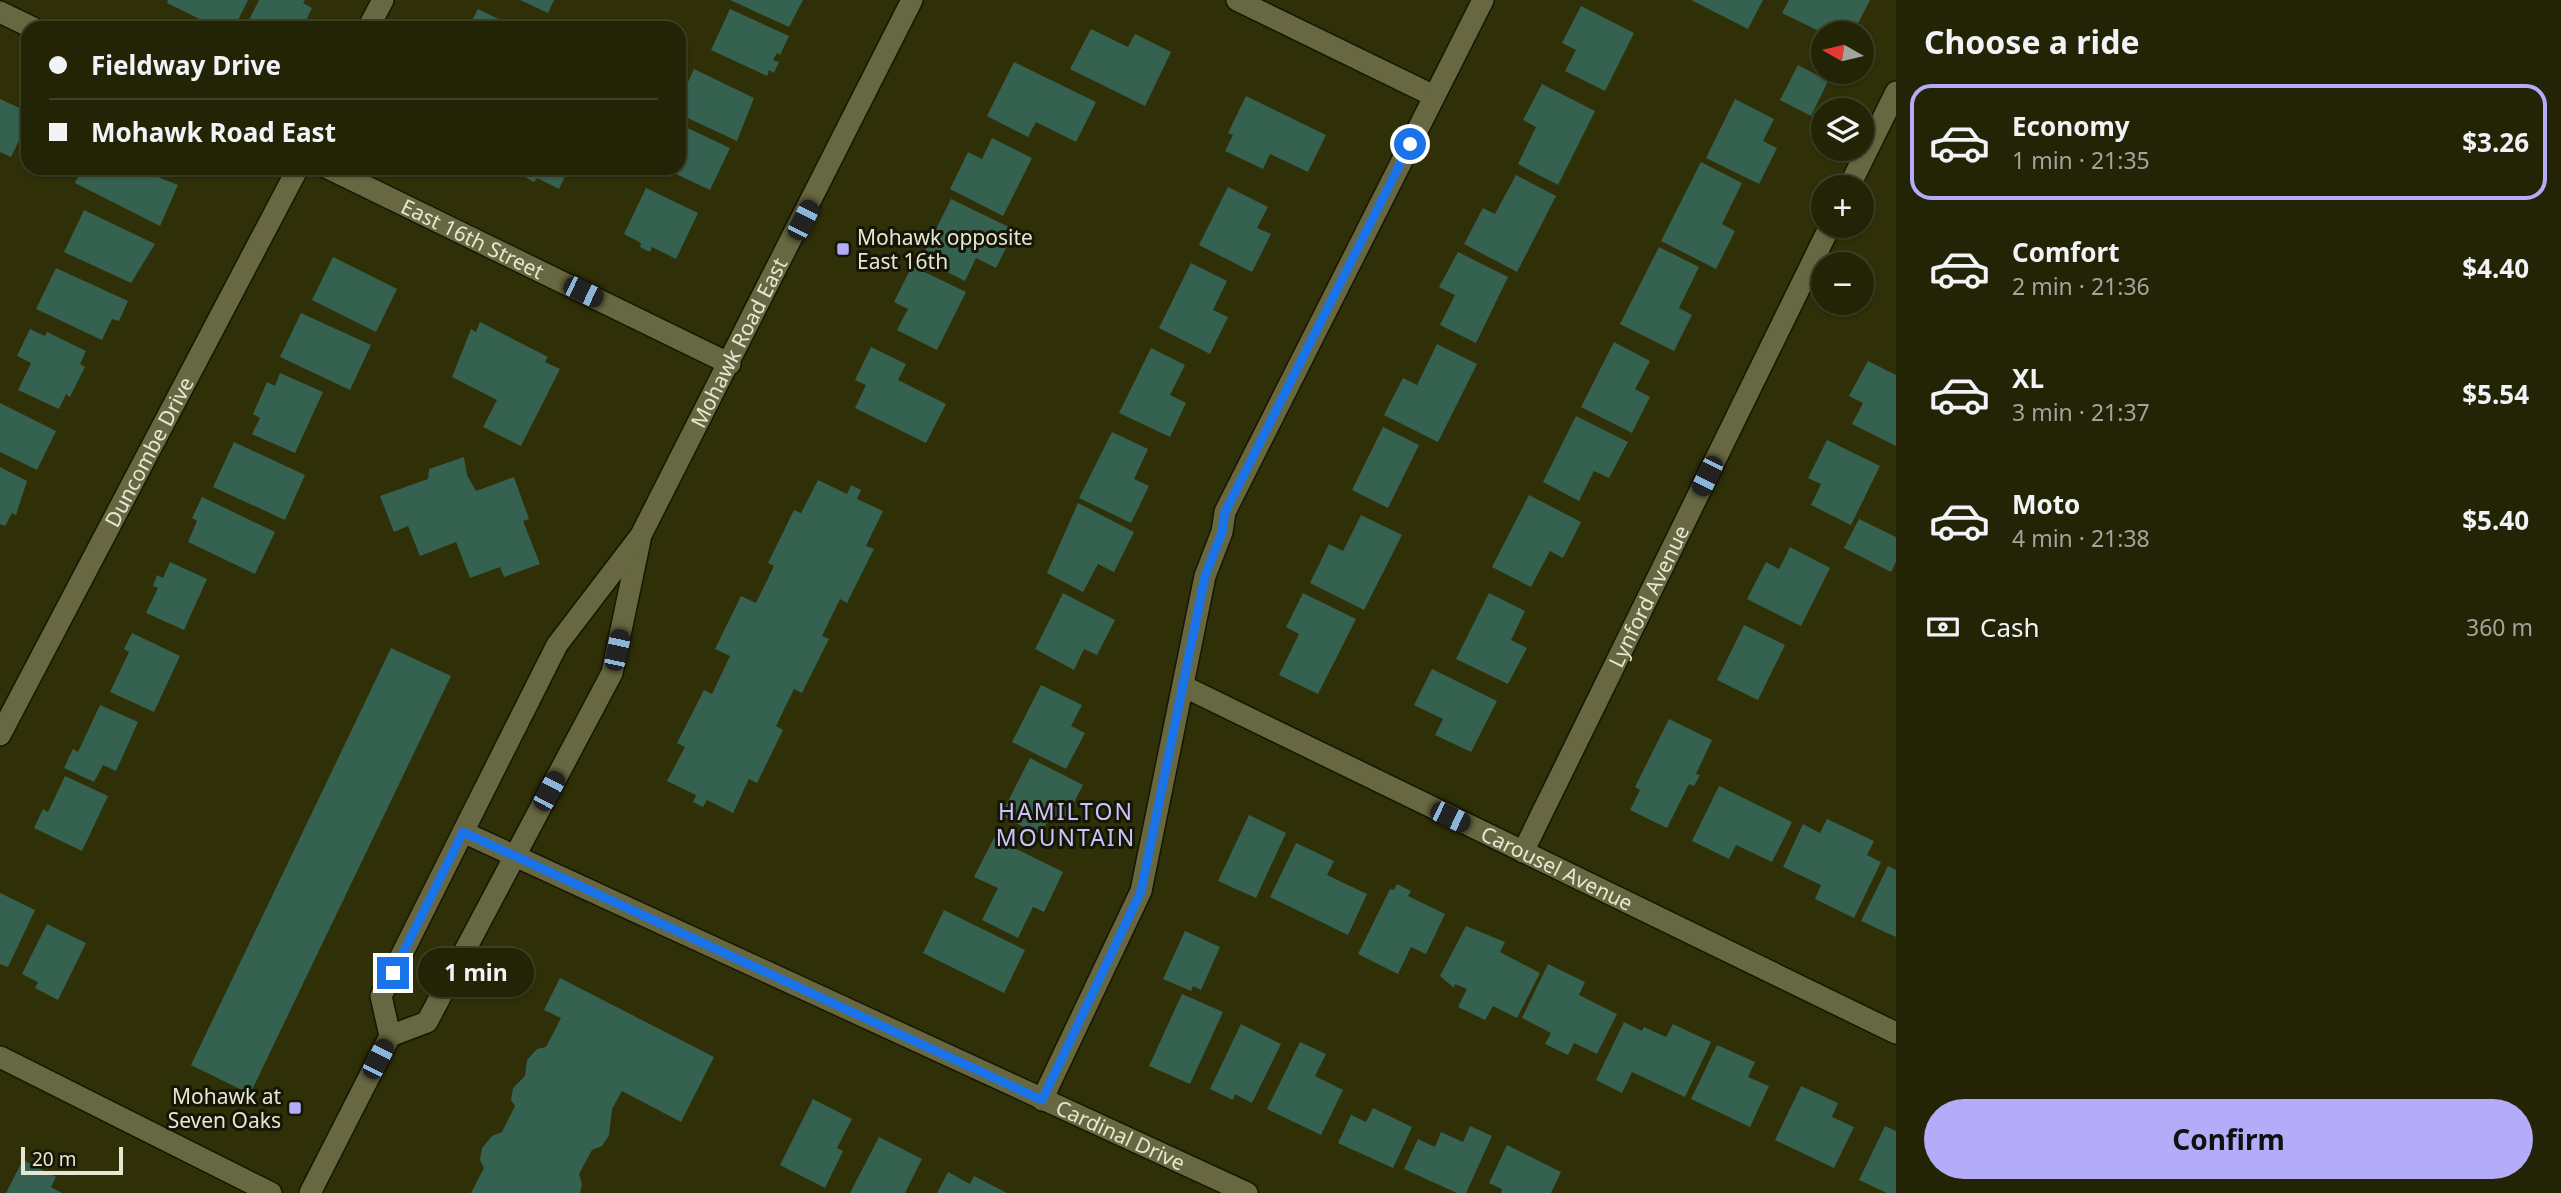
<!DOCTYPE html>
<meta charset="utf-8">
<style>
body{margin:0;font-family:"Noto Sans",sans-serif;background:#2b2b10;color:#f1f3f6;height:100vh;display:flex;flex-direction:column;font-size:26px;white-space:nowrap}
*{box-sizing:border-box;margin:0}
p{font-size:23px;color:#a3a49b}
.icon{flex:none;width:38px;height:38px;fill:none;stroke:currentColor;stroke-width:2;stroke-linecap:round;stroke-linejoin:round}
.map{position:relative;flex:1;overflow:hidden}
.side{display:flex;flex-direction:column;background:#232306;width:665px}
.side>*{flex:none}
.top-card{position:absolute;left:21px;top:21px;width:665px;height:154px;border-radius:21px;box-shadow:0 2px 5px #0004,0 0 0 2px #404028;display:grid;align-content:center;height:154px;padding:0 28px;background:#232306}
.needle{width:46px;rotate:278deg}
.controls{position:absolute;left:1811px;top:21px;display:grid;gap:14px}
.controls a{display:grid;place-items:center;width:63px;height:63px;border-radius:50%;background:#232306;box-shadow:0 2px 5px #0004,0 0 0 2px #404028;font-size:35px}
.scale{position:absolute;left:21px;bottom:18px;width:102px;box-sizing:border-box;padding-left:7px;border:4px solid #e6e7d2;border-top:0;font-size:19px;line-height:24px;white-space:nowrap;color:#e6e7d2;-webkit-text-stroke:5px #161607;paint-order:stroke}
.end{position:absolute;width:32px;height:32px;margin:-16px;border:9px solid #1a73e8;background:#fff;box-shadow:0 0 0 4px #fff}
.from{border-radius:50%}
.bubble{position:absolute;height:49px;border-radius:24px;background:#232306;box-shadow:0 2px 5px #0004,0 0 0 2px #404028;font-size:23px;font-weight:700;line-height:49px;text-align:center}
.car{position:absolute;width:21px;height:42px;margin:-21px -10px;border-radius:9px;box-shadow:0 0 5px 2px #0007;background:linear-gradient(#222 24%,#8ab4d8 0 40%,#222 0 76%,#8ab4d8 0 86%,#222 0)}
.top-card b{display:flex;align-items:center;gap:24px;height:66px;font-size:26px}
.top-card b+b{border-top:2px solid #404028}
.top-card i{width:18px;height:18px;background:#f1f3f6}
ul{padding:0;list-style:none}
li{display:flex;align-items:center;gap:21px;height:116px;margin:0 14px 10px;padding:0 14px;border:4px solid transparent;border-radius:21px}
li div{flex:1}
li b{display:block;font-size:26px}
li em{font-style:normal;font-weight:700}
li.selected{border-color:#b4acf9}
li>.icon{width:63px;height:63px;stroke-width:1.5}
h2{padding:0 28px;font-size:32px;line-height:84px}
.pay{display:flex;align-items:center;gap:18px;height:77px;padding:0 28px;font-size:26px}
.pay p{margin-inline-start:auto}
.action{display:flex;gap:14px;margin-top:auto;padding:14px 28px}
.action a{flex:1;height:80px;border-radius:42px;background:#b4acf9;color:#111;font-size:28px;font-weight:700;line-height:80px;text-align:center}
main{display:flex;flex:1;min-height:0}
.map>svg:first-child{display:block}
</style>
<main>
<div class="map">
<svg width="1896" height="1193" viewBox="0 0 1896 1193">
<rect width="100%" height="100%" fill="#2f2f08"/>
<g fill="#356151">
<polygon points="168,0 248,0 234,28 218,28 167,3"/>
<polygon points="259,0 305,0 303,3 312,8 302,28 245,28"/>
<polygon points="520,0 554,0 548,13"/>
<polygon points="730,0 803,0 789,27"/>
<polygon points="1691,0 1763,0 1748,29"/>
<polygon points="1789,0 1870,0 1853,33 1823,33 1782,13"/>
<polygon points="1581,6 1634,33 1605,91 1565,71 1576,50 1562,43"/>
<polygon points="478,9 517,28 468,28"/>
<polygon points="730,9 789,36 780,55 777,53 773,60 779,62 774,73 769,70 767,76 711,50"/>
<polygon points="1091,29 1128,47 1135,34 1171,52 1145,106 1070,69"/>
<polygon points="1014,62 1096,102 1076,142 1036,122 1028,137 987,116"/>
<polygon points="1798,65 1828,81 1811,116 1780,100"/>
<polygon points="694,69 754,98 737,141 679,114 679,101"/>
<polygon points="1542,84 1595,111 1558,185 1518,164 1536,127 1523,120"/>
<polygon points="1246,96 1326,135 1308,172 1270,154 1263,169 1225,151 1233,135 1228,133"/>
<polygon points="0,99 28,112 28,122 11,157 0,152"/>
<polygon points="1735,99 1774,119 1763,141 1777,148 1759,184 1706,158"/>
<polygon points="679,124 730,148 710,190 663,168 679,168"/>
<polygon points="992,138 1032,158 1003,216 950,189 968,152 982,159"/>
<polygon points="1701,162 1742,183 1722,224 1735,231 1716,269 1661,241"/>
<polygon points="82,168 136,168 178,185 160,226 75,183"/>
<polygon points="518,168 569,168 559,189 537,178 534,182 523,176 525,171"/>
<polygon points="1516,175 1556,196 1517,272 1464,244 1483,208 1495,214"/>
<polygon points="1228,187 1268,207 1257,228 1271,234 1252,272 1199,245"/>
<polygon points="646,188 698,213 676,259 652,247 650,252 640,247 641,243 624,234"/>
<polygon points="951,199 1015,230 996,268 976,258 965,281 921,259"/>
<polygon points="84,210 155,244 131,283 64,252"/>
<polygon points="1659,247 1699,267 1679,308 1692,315 1674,351 1620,324"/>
<polygon points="1458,252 1508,277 1476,343 1440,325 1455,295 1439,287"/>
<polygon points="333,257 397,289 376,332 312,300"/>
<polygon points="1191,263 1227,281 1213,310 1228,317 1210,354 1159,328"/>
<polygon points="912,266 966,292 937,350 897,330 908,309 894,302"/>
<polygon points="56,268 128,301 119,321 112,319 102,340 36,309"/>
<polygon points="301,313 371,345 350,390 280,357"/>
<polygon points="480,322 548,357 545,362 560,369 521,446 483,427 497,400 452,377 471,329 476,332"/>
<polygon points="30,329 45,336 47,332 86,351 80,364 85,367 70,397 66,394 59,409 18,390 31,363 17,356"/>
<polygon points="1614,342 1650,361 1635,389 1650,397 1632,433 1581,407"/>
<polygon points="1437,344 1477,364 1438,442 1384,415 1403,378 1417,385"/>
<polygon points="871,347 906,364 898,380 946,404 926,443 855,408 866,385 855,380"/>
<polygon points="1151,348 1185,365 1170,395 1186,403 1170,437 1119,413"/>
<polygon points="1868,361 1896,375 1896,446 1852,424 1863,403 1849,396"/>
<polygon points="280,373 323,392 295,453 252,434 260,418 253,414 267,382 275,386"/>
<polygon points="0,403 56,431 37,470 0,452"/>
<polygon points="1576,416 1628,442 1609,478 1594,471 1579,501 1543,482"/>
<polygon points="1383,427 1419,445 1388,508 1352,490"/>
<polygon points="1112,432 1148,449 1134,479 1149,486 1131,523 1079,498"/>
<polygon points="1827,440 1880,466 1851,525 1811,505 1821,484 1808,478"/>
<polygon points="234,442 305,475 285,520 213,487"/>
<polygon points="464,457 467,475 476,491 514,477 529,519 523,521 540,564 504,577 500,567 470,578 456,542 420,556 408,526 394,532 380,496 428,479 429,469"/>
<polygon points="0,467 27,481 16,515 12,513 5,526 0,524"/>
<polygon points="818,480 847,494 851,485 861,490 857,499 883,511 866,546 874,549 847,603 840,599 822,636 829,639 802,693 794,689 776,726 783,730 757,783 749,779 733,813 707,800 703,807 693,802 696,795 667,781 685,747 677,743 704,690 712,694 730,656 715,649 741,596 756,603 774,566 768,563 794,510 801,513"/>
<polygon points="1529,495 1581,522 1563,558 1550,551 1531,587 1492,567"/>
<polygon points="202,497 275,532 255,574 188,542 197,521 192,518"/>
<polygon points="1078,503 1134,532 1114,572 1098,564 1083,592 1047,573"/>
<polygon points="1361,515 1402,535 1364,610 1310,583 1329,544 1343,551"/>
<polygon points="1859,519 1896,537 1896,562 1891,572 1844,548"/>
<polygon points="1790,547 1830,568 1801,626 1747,599 1766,562 1779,569"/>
<polygon points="170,562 207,579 184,630 146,613 158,588 153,586 157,575 163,578"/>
<polygon points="1063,593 1115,620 1097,655 1084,649 1074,670 1035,649"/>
<polygon points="1303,593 1356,619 1318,694 1279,675 1299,634 1286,627"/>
<polygon points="1489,593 1525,611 1511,640 1527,648 1508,684 1456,659"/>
<polygon points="1744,625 1785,645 1758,700 1717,680"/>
<polygon points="132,633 180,656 154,712 110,692 129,652 124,649"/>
<polygon points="391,648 451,676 250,1094 191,1065"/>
<polygon points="1432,669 1497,701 1471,752 1435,735 1443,719 1414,705"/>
<polygon points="1041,685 1082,705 1071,726 1085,733 1066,769 1012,742"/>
<polygon points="100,705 138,722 116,771 103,765 94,782 64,768 73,749 78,752"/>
<polygon points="1669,719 1712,740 1696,774 1700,775 1694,786 1689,784 1667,828 1630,810 1640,790 1635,787"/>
<polygon points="1030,758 1083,785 1064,822 1051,815 1040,836 1001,815"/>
<polygon points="65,776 108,796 82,851 34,828 43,809 48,812"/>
<polygon points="1719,786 1792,822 1772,862 1736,845 1729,859 1692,841"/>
<polygon points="1249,815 1286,833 1256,898 1218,881"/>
<polygon points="1827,819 1874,841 1867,855 1881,862 1854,918 1815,899 1821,885 1783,867 1803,824 1820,833"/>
<polygon points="994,838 1063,872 1044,912 1033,907 1018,938 982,920 998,888 974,877"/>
<polygon points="1296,843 1334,861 1327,875 1367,894 1348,935 1270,897"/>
<polygon points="1888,866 1896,870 1896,937 1861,921"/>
<polygon points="1397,884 1411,891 1408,896 1445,914 1426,954 1411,947 1398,974 1358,954 1390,889 1394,890"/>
<polygon points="0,893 35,910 8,967 0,964"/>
<polygon points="944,910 1025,950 1004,993 923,953"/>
<polygon points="47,924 86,943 58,1000 35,988 38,982 22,974"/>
<polygon points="1466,926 1505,942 1500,952 1540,973 1517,1018 1493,1006 1485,1020 1458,1007 1467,989 1455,984 1454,988 1440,976"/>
<polygon points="1185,931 1220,947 1201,990 1193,986 1191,991 1163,979"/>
<polygon points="1548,964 1585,982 1579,995 1617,1014 1597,1054 1574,1043 1568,1055 1545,1044 1551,1033 1522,1018"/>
<polygon points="560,978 714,1057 681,1122 622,1091 612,1109 609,1135 602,1146 592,1150 579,1174 582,1184 580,1193 471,1193 484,1168 480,1160 482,1148 492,1136 502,1132 515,1106 511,1100 513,1088 525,1076 527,1060 537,1049 546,1047 561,1018 544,1010"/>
<polygon points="1182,994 1223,1012 1190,1084 1149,1066"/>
<polygon points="1624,1022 1642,1031 1644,1027 1666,1037 1673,1024 1711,1042 1685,1097 1632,1072 1622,1093 1596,1080"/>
<polygon points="1241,1024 1281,1044 1252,1103 1235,1094 1233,1100 1210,1089"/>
<polygon points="1300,1042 1326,1054 1315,1076 1343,1090 1321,1135 1267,1109"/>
<polygon points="1717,1045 1755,1062 1748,1077 1769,1086 1750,1127 1691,1099"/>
<polygon points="1801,1086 1838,1103 1832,1117 1854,1127 1834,1168 1775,1140"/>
<polygon points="813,1099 852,1119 837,1148 843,1151 825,1188 780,1165"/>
<polygon points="1373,1108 1412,1127 1393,1168 1338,1143 1351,1115 1366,1122"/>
<polygon points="1470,1126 1492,1136 1466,1193 1457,1193 1404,1169 1418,1139 1435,1147 1441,1132 1463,1142"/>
<polygon points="1885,1126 1896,1131 1896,1193 1887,1193 1859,1180"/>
<polygon points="879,1137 922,1159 905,1193 850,1193"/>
<polygon points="1507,1145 1561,1172 1551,1193 1501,1193 1502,1189 1489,1183"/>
<polygon points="23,1160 56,1177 51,1187 62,1193 6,1193"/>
<polygon points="948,1172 970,1184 974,1176 1007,1193 937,1193"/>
</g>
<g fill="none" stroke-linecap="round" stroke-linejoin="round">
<defs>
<g id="street">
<polyline points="1237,0 1434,96"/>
<polyline points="0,12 33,28"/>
<polyline points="368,28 383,0"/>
<path id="s1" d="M 328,168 L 730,364"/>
<polyline points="1849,187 1896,92"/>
<path id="s2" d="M 1183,686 L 1896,1033"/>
<path id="s3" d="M 0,735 L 298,168"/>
<path id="s4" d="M 463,832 L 1247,1193"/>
<path id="s5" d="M 1523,852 L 1830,226"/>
<polyline points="0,1057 271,1193"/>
<polyline points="1042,1100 1141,891 1205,576 1222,532 1225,512 1483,0"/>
</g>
<g id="secondary">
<polyline points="390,1036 427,1022 612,673 640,540"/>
<path id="s6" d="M 310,1193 L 390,1036 L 381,996 L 463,832 L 557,645 L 641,535 L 912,0"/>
</g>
</defs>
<use href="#street" stroke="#171600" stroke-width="24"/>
<use href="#secondary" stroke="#171600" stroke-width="24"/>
<use href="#street" stroke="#676841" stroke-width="21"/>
<use href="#secondary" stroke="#676841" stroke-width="21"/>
</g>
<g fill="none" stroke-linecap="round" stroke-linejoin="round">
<polyline stroke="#1a73e8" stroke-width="9" points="393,973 463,832 1042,1100 1141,891 1205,576 1222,532 1225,512 1410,144"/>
</g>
<g fill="#b4acf9" stroke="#161607" stroke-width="2.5">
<rect x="836" y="242" width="14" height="14" rx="3.5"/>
<rect x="288" y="1101" width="14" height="14" rx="3.5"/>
</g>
<g text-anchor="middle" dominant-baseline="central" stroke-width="6" stroke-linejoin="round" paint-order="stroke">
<g font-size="21" fill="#e6e7d2" stroke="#161607" text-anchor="start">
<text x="857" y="237">Mohawk opposite<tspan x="857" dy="24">East 16th</tspan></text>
<text x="281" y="1096" text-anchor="end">Mohawk at<tspan x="281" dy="24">Seven Oaks</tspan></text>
</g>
<g font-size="21" fill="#e6e7d2" stroke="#161607">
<text stroke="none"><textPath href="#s1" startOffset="161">East 16th Street</textPath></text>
<text stroke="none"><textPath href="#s6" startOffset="964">Mohawk Road East</textPath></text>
<text stroke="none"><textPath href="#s3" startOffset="320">Duncombe Drive</textPath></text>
<text stroke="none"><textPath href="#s5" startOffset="285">Lynford Avenue</textPath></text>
<text stroke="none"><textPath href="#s2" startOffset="416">Carousel Avenue</textPath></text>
<text stroke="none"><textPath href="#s4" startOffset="724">Cardinal Drive</textPath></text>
</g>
<g font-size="23" letter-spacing="2" fill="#c9c4fd" stroke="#161607">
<text x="1066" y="811">HAMILTON<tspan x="1066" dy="26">MOUNTAIN</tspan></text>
</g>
</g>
</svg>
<div class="controls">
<a><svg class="needle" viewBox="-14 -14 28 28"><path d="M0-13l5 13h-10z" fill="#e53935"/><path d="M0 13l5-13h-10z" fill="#a3a49b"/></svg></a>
<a><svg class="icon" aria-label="layers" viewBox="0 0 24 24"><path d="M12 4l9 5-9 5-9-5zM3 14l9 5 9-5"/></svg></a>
<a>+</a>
<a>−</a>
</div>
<div class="scale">20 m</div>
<i class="end from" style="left:1410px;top:144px"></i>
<i class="end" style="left:393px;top:973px"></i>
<div class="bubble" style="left:418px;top:948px;width:116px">1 min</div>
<i class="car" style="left:803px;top:220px;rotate:27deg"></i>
<i class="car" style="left:583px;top:292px;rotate:116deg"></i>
<i class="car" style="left:1707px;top:476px;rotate:206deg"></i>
<i class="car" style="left:617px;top:650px;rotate:12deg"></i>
<i class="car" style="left:549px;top:791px;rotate:28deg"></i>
<i class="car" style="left:1450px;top:817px;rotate:116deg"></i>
<i class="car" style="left:378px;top:1059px;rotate:27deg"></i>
<div class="top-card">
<b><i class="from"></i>Fieldway Drive</b>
<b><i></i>Mohawk Road East</b>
</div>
</div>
<section class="side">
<h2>Choose a ride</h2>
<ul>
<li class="selected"><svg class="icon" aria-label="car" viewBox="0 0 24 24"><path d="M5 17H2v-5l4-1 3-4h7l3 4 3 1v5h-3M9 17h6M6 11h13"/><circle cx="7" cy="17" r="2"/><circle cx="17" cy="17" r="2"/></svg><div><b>Economy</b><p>1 min · 21:35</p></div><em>$3.26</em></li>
<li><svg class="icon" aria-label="car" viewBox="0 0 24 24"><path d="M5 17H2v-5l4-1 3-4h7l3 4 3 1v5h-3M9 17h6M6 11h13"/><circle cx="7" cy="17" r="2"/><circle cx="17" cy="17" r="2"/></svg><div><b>Comfort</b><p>2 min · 21:36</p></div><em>$4.40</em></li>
<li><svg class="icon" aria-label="car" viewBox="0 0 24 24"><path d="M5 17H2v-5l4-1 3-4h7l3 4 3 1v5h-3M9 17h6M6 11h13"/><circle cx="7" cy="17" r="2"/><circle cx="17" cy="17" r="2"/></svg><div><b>XL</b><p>3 min · 21:37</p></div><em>$5.54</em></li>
<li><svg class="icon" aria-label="car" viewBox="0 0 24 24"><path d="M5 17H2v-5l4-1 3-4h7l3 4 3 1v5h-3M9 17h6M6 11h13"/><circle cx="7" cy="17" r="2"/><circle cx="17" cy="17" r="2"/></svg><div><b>Moto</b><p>4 min · 21:38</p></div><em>$5.40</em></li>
</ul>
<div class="pay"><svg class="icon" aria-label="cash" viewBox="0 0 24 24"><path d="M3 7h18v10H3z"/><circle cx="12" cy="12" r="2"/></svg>Cash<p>360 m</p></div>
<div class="action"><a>Confirm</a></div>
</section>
</main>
